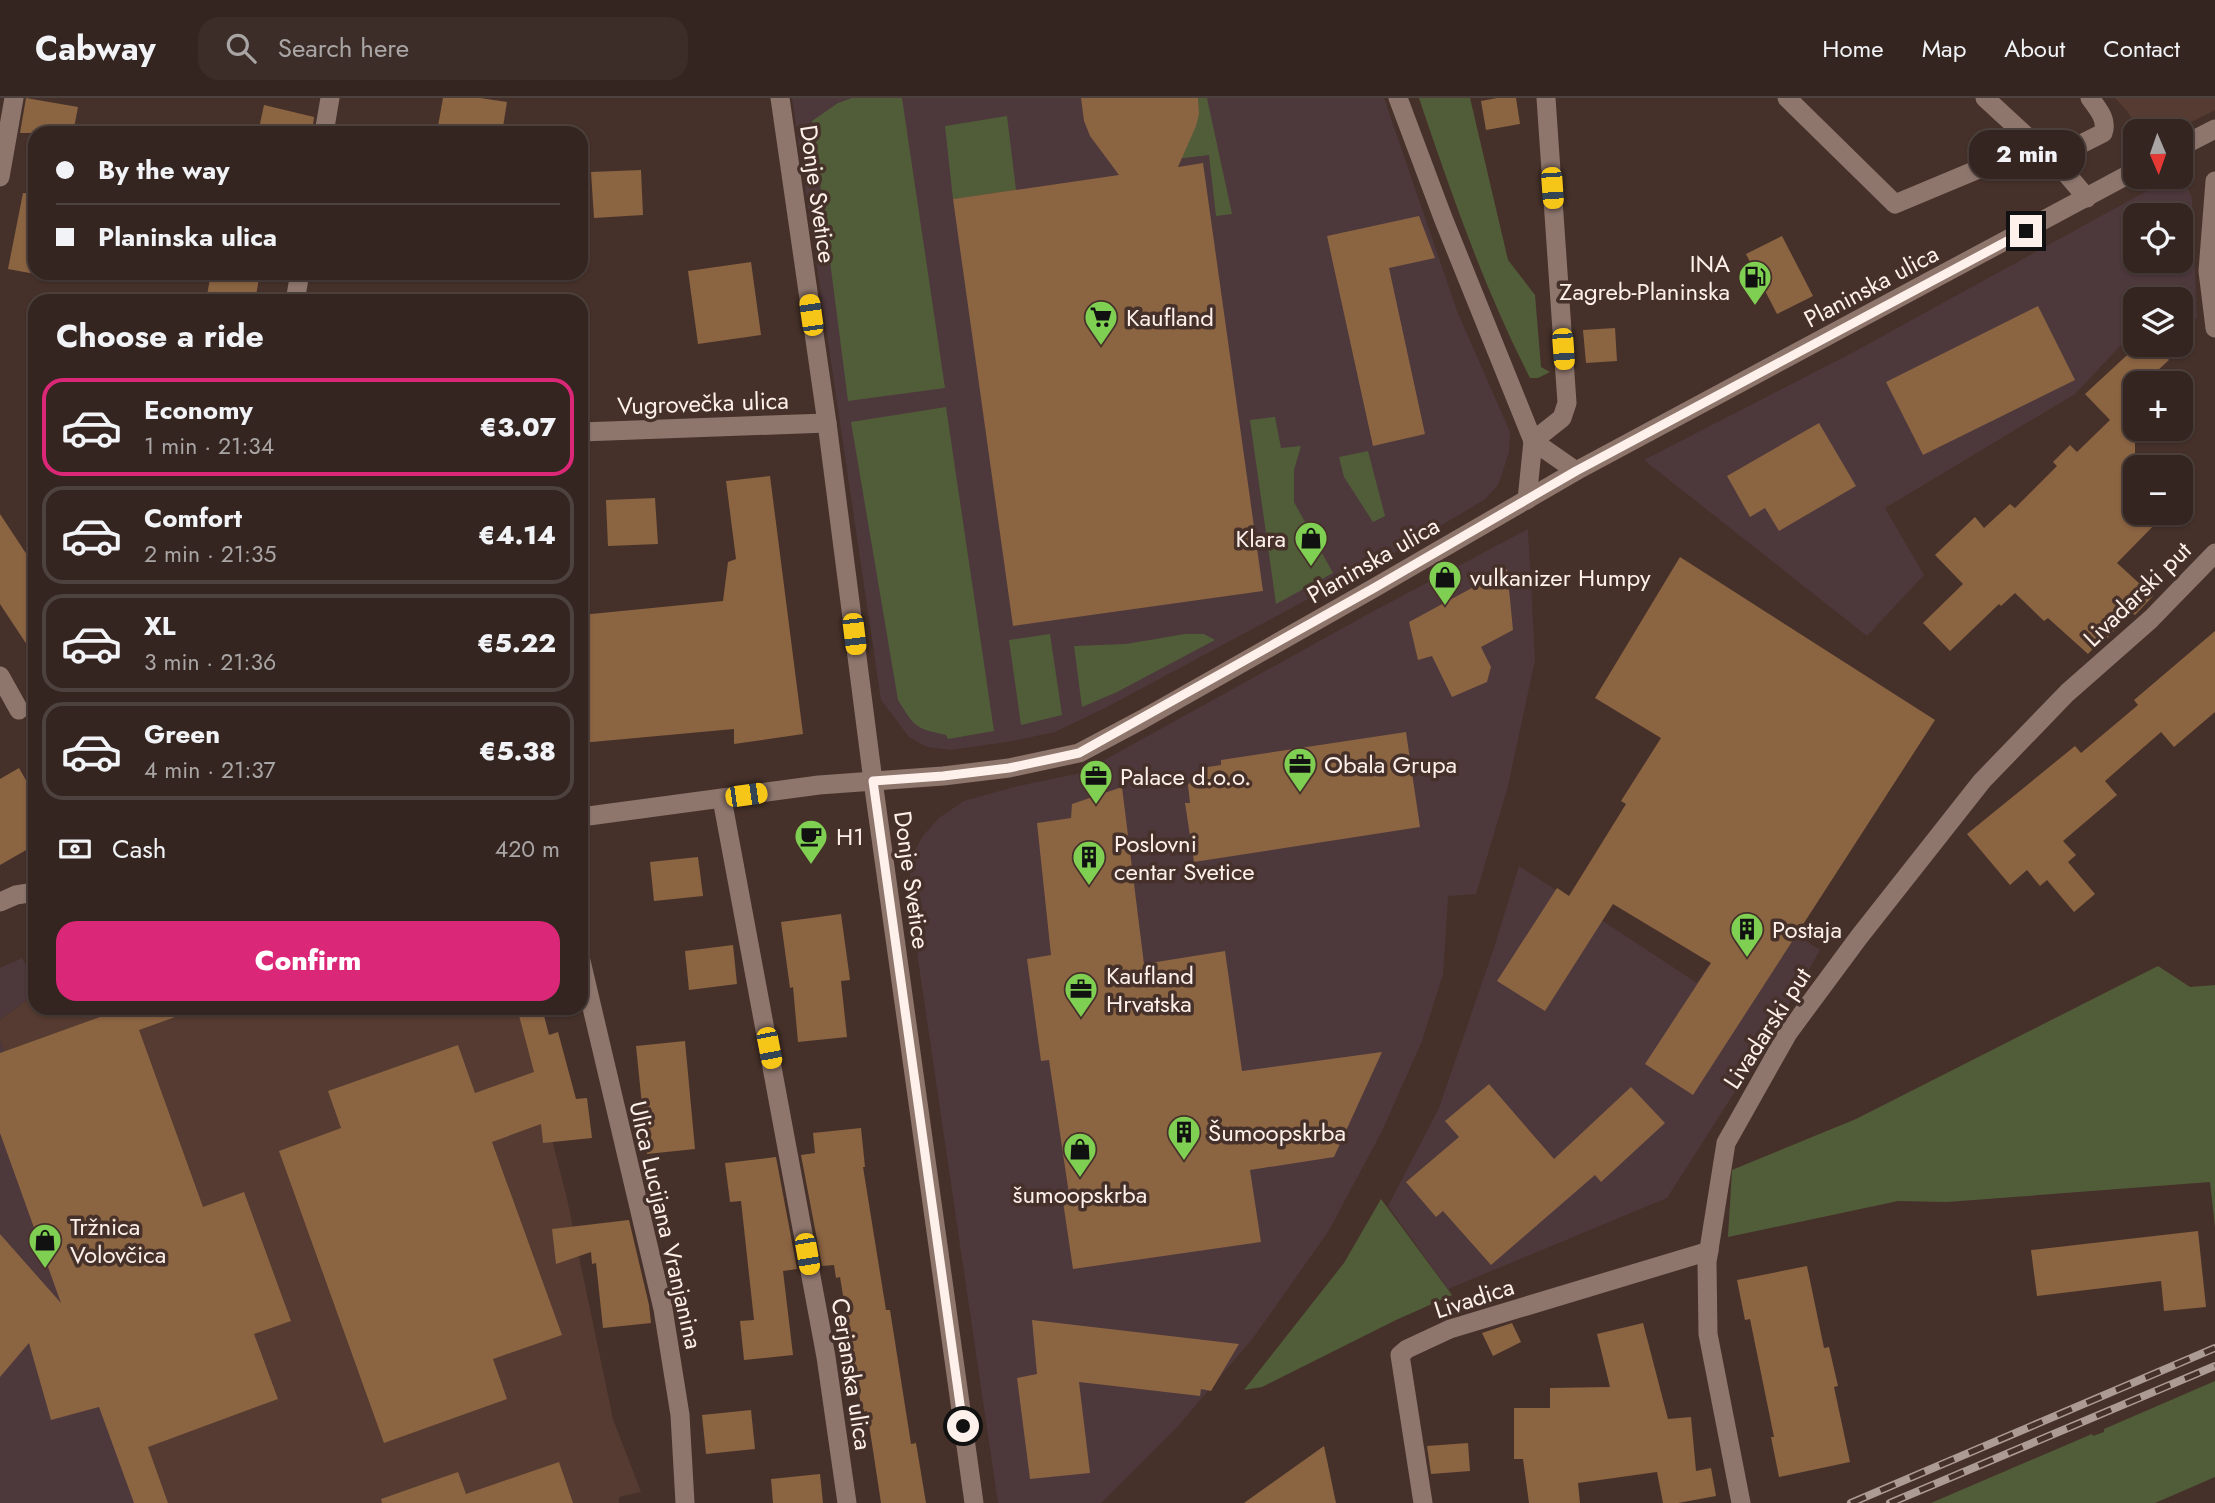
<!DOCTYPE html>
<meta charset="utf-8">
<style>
body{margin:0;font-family:Jost,sans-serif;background:#3c2d29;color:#f1f3f6;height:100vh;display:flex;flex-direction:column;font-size:26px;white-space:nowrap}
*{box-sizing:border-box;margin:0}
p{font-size:23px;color:#a9a5a5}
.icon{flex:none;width:38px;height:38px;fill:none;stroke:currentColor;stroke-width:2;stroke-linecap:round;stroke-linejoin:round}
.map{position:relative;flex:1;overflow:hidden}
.details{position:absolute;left:28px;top:196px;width:560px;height:721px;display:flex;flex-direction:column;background:#342520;border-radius:21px;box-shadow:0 2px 5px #0004,0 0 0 2px #4e423e}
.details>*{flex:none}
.hud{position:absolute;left:28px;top:28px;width:560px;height:154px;border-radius:21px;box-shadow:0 2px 5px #0004,0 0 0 2px #4e423e;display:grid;align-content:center;height:154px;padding:0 28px;background:#342520}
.needle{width:46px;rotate:178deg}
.fabs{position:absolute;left:2123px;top:21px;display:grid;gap:14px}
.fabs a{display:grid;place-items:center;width:70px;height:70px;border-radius:14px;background:#342520;box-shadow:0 2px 5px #0004,0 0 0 2px #4e423e;font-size:35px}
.end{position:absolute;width:32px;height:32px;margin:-16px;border:9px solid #fef0eb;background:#111;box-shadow:0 0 0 4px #111}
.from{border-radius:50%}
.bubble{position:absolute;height:49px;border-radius:21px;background:#342520;box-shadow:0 2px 5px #0004,0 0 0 2px #4e423e;font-size:23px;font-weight:800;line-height:49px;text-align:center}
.car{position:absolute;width:21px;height:42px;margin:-21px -10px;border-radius:9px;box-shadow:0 0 5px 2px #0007;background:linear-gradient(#f5c518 24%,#345 0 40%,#f5c518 0 76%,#345 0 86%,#f5c518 0)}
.hud b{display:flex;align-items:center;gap:24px;height:66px;font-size:26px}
.hud b+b{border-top:2px solid #4e423e}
.hud i{width:18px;height:18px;background:#f1f3f6}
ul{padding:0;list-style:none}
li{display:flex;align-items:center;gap:21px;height:98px;margin:0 14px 10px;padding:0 14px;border:4px solid #4e423e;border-radius:21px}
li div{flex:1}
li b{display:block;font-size:26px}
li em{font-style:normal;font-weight:800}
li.current{border-color:#db2777}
li>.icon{width:63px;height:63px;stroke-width:1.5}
h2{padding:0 28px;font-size:32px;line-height:84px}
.pay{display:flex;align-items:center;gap:18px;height:77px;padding:0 28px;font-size:26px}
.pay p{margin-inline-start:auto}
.button{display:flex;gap:14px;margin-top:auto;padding:14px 28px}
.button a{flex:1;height:80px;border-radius:21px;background:#db2777;color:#fff;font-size:28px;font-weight:800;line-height:80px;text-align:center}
header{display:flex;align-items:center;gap:42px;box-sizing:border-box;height:98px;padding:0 35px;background:#342520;border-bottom:2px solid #4e423e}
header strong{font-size:33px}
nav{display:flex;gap:38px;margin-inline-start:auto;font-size:24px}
.search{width:490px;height:63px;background:#3c2d29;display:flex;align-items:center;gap:18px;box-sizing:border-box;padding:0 24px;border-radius:21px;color:#a9a5a5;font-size:26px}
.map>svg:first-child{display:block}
</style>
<header>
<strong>Cabway</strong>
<div class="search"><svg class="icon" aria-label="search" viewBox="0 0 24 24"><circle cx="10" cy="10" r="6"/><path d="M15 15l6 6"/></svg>Search here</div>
<nav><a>Home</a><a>Map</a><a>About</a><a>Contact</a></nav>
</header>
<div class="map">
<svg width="2215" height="1405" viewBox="0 0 2215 1405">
<rect width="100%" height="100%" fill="#46312a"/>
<g fill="#4d383c" fill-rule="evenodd">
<polygon points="792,0 1384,0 1457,213 1510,334 1509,354 1498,387 1484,402 1398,453 1105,610 1055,634 1013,643 951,652 927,649 909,639 881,602"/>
<path d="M 2176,81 L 2188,91 L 2192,100 L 2197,220 L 2181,222 L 2180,201 L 2135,201 L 2135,232 L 2075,296 L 1885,410 L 1924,477 L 1867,538 L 1644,362 L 1850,256 L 2165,83 ZM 2135,117 L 2180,117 L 2180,163 L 2135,163 Z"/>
<polygon points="1528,431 1535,562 1508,688 1476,796 1448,798 1443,876 1422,943 1382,1033 1328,1134 1253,1240 1179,1327 1101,1405 998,1405 918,861 909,764 922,739 939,720 964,703 1018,688 1081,675 1372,514"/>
<polygon points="1519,768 1697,885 1749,806 1820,852 1771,937 1667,1100 1448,1191 1388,1108 1439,1010 1495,847"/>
<polygon points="22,860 35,881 35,896 0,922 0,870"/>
<polygon points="0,940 179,1405 0,1405"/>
</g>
<g fill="#553b31">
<polygon points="2115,0 2215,0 2215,12 2173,33 2138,33 2128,14"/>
<polygon points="35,896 35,910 518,910 566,1096 613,1321 641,1394 619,1399 619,1405 168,1405 0,941 0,922"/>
</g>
<g fill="#515d39">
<polygon points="852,0 902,0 945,290 848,303 812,23 838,5"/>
<path d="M 1198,0 L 1207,0 L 1232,116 L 1216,118 L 1209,57 L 1176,61 C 1188,33 1200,36 1198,0 Z"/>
<path d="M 1419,0 L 1470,0 L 1508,162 L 1535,197 L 1541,269 L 1550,274 L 1538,280 L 1530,280 C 1484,190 1451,95 1419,0 Z"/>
<polygon points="1007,18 1016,92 953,101 945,28"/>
<path d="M 946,309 L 994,633 L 948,641 L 946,637 C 914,630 915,629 898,602 L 851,324 Z"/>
<polygon points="1275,319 1281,350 1301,348 1294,372 1294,404 1333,475 1276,506 1250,322"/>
<polygon points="1368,353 1385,418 1373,424 1344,379 1339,359"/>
<polygon points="1050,536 1062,617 1021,627 1009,542"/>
<polygon points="1185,536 1204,536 1215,542 1117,594 1082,609 1074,548 1126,546"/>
<polygon points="2158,868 2190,889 2215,887 2215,1129 2210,1084 1947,1104 1898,1103 1728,1139 1732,1072 1856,1021"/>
<polygon points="1381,1101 1452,1197 1396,1222 1262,1289 1244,1292 1344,1165"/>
<polygon points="2215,1283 2215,1379 2155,1405 1931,1405 2092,1336 2093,1338 2104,1334 2104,1331"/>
</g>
<g fill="#8b6442">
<polygon points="26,0 78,9 73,35 20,35"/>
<polygon points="443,0 480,0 507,4 502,35 482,35 438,28"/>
<polygon points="1081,0 1198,0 1199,16 1196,28 1178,69 1203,65 1263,493 1013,528 953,101 1119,77 1090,38 1084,23"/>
<polygon points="1497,0 1516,0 1520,26 1486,32 1481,3"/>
<polygon points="264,7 314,19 312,35 258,35"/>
<polygon points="641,72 643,117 594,120 591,74"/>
<polygon points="23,95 35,96 35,176 8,171"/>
<polygon points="1419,118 1435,160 1389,170 1425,336 1373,348 1327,138"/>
<polygon points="1782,138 1813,198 1777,216 1746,156"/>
<polygon points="751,164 761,237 698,246 688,173"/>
<polygon points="211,175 260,175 255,203 206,203"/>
<polygon points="2038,208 2075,282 1923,357 1886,284"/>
<polygon points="1615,230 1617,263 1586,265 1583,232"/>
<polygon points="2138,247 2155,247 2169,262 2144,285 2135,285 2135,415 2166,415 2117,465 2153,498 2135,517 2131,514 2104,544 2101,542 2088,556 2048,520 2044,523 2015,495 2001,508 1999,506 1950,553 1923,525 1963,486 1935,457 1975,419 1984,430 2010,406 2015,410 2057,368 2053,364 2070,347 2077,354 2110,322 2085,296"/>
<polygon points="1819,325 1856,388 1779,433 1765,410 1750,419 1727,378"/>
<polygon points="770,378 803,636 734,646 734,631 581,645 581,517 723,503 728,464 736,461 726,383"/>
<polygon points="655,400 658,446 608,448 606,402"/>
<polygon points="0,416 35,469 35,559 0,506"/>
<polygon points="1680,459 1935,622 1693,997 1645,966 1711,865 1613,806 1545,913 1497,883 1557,790 1569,798 1626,706 1621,703 1661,640 1595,600"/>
<polygon points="1507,471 1513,532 1481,549 1491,569 1487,584 1452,599 1432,558 1418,562 1409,524"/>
<polygon points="2215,533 2215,614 2174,649 2161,634 2105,683 2117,697 2063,743 2076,757 2068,764 2095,796 2074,814 2047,782 2040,788 2027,772 2010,787 1967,736 2075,648 2081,655 2138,607 2134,602"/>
<polygon points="1406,634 1420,729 1194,764 1185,705 1190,705 1188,687 1201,670 1221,667 1221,662"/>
<polygon points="19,670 35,698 35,747 0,767 0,681"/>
<polygon points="1122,689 1144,866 1225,853 1242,973 1382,954 1334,1059 1250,1072 1261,1144 1073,1171 1062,1097 1069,1096 1049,962 1041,963 1027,861 1051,857 1037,725 1071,720 1072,706"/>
<polygon points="698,759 703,798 654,803 650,764"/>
<polygon points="841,816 850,882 841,883 847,939 798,944 793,889 790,890 781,824"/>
<polygon points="733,847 737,886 689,892 685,853"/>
<polygon points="125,910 192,910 192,913 139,932 203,1109 244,1094 291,1223 254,1236 278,1301 148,1349 168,1405 134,1405 99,1309 51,1322 29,1245 0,1279 0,1136 61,1205 0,1035 0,955"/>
<polygon points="517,910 542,910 549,937 558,934 576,1001 587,1000 592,1040 543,1045 541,1026 492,1044 562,1237 493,1261 507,1301 384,1345 279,1053 341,1030 328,993 458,947 475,995 534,974"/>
<polygon points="685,943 695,1051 647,1056 636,948"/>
<polygon points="1489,986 1554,1061 1631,989 1665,1025 1601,1084 1595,1077 1491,1167 1443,1113 1436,1119 1406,1084 1459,1039 1445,1023"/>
<polygon points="861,1030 865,1069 863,1069 886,1212 890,1212 911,1346 916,1345 926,1405 881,1405 867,1313 862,1314 840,1179 836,1180 834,1167 822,1168 801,1057 815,1055 813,1035"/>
<polygon points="776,1059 797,1171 783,1173 793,1257 744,1262 740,1223 754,1222 741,1103 730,1104 725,1065"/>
<polygon points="629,1122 649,1207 651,1225 603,1230 596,1165 592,1166 591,1154 556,1166 552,1131"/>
<polygon points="2198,1133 2206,1209 2164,1213 2161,1183 2037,1198 2031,1152"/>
<polygon points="1807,1168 1824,1250 1829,1249 1838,1288 1834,1289 1850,1364 1779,1379 1771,1339 1774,1339 1750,1221 1745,1222 1737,1182"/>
<polygon points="1032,1222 1239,1246 1211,1293 1201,1291 1200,1298 1079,1284 1090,1375 1030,1381 1017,1280 1037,1276"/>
<polygon points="1512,1225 1521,1244 1493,1258 1482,1235"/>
<polygon points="1643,1225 1668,1321 1691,1319 1696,1373 1711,1370 1716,1398 1678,1405 1663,1405 1657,1374 1578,1385 1580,1405 1529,1405 1523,1361 1514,1361 1514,1310 1550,1310 1550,1290 1610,1289 1597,1236"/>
<polygon points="751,1312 755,1351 706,1356 702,1317"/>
<polygon points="1468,1345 1470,1373 1431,1376 1427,1348"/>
<polygon points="1324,1348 1336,1405 1244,1405"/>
<polygon points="559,1364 573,1405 382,1405 381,1401 458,1374 466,1396"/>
<polygon points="820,1376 823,1405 773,1405 771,1381"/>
</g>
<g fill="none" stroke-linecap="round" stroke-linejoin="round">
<g stroke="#8e766d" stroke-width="19">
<polyline points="1398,0 1443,120 1533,343 1562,320 1567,305 1546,0"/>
<polyline points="1787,0 1895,106 2036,47"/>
<polyline points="1985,0 2036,47 2053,60 2087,100"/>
<polyline points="324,35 330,0"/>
<path d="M 2053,60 L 2103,35 C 2108,22 2098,11 2090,0"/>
<polyline points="0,79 14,0"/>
<polyline points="2215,83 2208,173 2215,230"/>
<polyline points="295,203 300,175"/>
<polyline points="581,334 827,325"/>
<polyline points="1527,402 1533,343 1576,373"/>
<polyline points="0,578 19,612"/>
<polyline points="722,701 826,1259 847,1405"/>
<polyline points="581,863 663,1211 680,1317 685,1405"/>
<polyline points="1423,1405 1400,1257 1407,1251 1450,1231 1709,1153"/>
<polyline points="1741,1405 1708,1236 1707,1164 1726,1045 1788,935 1859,839 1982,683 2067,595 2151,521 2215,455"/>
</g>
<g stroke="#8e766d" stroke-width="19">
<polyline points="780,0 827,325 873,683 974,1405"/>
<polyline points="2180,49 2215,31"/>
<polyline points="581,719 819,687 943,678 1009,670 1079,655 1143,621 1374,490 1576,373 2135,73"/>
<polyline points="0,804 16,797 35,794"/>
</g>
<defs>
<g id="rail">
<polyline points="1851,1405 2215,1250"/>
<polyline points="1890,1405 2215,1268"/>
</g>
</defs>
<use href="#rail" stroke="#ac9b95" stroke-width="8"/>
<use href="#rail" stroke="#46312a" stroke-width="5" stroke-dasharray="16" stroke-linecap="butt"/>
</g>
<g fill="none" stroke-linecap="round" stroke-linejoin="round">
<polyline stroke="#fef0eb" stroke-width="9" points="963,1328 873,683 943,678 1009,670 1079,655 1374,490 1576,373 2026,133"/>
</g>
<defs>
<symbol id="fuel-pin" viewBox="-11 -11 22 30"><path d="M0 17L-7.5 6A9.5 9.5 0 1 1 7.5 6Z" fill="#7fd052" stroke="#46312a"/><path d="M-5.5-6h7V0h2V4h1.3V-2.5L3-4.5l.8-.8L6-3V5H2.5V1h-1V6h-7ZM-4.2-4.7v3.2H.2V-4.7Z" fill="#111"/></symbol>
<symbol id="supermarket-pin" viewBox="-11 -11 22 30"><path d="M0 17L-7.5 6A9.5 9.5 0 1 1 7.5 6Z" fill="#7fd052" stroke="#46312a"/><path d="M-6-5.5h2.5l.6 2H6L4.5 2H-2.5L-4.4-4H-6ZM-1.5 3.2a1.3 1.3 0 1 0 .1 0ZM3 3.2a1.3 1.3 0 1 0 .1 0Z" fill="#111"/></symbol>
<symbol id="shop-pin" viewBox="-11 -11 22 30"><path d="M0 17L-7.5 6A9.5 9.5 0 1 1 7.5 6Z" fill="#7fd052" stroke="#46312a"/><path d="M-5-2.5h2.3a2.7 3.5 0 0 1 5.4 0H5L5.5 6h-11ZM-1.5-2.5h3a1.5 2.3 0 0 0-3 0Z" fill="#111"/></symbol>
<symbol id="office-pin" viewBox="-11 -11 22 30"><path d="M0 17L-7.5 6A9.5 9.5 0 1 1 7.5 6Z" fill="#7fd052" stroke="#46312a"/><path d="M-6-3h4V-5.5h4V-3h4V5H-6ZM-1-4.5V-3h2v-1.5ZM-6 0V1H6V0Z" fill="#111"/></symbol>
<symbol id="cafe-pin" viewBox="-11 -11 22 30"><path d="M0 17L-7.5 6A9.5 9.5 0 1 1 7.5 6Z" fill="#7fd052" stroke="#46312a"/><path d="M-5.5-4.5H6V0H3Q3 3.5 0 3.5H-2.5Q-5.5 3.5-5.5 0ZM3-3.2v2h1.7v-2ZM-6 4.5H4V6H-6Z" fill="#111"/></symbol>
<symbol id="building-pin" viewBox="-11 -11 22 30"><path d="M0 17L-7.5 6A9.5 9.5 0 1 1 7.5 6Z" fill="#7fd052" stroke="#46312a"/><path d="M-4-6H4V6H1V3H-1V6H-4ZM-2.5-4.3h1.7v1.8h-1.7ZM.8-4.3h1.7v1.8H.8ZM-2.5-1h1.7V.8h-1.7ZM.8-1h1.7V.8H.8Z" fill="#111"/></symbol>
</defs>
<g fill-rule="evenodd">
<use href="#fuel-pin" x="1736" y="160" width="38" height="52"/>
<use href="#supermarket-pin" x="1082" y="200" width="38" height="52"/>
<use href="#shop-pin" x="1292" y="421" width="38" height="52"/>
<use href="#shop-pin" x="1426" y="460" width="38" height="52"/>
<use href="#office-pin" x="1281" y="647" width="38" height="52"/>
<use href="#office-pin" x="1077" y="659" width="38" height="52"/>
<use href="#cafe-pin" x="792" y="719" width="38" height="52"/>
<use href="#building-pin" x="1070" y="740" width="38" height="52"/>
<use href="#building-pin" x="1728" y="812" width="38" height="52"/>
<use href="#office-pin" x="1062" y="872" width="38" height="52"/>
<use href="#building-pin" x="1165" y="1015" width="38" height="52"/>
<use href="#shop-pin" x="1061" y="1032" width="38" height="52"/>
<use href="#shop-pin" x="26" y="1123" width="38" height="52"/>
</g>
<g text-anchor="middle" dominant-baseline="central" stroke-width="7" stroke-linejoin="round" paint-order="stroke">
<g font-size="24" fill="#fef0eb" stroke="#46312a">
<text transform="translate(818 96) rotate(82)">Donje Svetice</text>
<text transform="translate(1871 188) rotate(-28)">Planinska ulica</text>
<text transform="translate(703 305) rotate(-2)">Vugrovečka ulica</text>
<text transform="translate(1373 462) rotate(-30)">Planinska ulica</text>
<text transform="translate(2137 496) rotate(-44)">Livadarski put</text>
<text transform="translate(912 782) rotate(82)">Donje Svetice</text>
<text transform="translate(1767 930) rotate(-57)">Livadarski put</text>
<text transform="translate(666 1127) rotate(77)">Ulica Lucijana Vranjanina</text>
<text transform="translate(1474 1200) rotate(-18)">Livadica</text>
<text transform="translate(852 1276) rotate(81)">Cerjanska ulica</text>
</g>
<g font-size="24" fill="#fef0eb" stroke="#46312a" text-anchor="start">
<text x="1730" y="165" text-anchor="end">INA<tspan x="1730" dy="28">Zagreb-Planinska</tspan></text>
<text x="1126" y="219">Kaufland</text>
<text x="1286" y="440" text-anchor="end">Klara</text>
<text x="1470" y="479">vulkanizer Humpy</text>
<text x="1324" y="666">Obala Grupa</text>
<text x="1120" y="678">Palace d.o.o.</text>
<text x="836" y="738">H1</text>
<text x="1114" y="745">Poslovni<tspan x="1114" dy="28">centar Svetice</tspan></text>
<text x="1772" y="831">Postaja</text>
<text x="1106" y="877">Kaufland<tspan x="1106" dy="28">Hrvatska</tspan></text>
<text x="1208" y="1034">Šumoopskrba</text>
<text x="1080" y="1096" text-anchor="middle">šumoopskrba</text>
<text x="70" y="1128">Tržnica<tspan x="70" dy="28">Volovčica</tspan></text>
</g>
</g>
</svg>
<div class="fabs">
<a><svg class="needle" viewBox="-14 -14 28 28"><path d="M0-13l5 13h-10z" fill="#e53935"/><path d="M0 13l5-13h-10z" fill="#a9a5a5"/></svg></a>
<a><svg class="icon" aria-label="locate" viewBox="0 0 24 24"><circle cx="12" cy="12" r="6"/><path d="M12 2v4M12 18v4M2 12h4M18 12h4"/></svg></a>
<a><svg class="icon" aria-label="layers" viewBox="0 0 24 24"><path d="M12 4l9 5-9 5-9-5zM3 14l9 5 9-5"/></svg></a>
<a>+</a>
<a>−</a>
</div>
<i class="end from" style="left:963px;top:1328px"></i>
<i class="end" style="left:2026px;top:133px"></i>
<div class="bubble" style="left:1969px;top:32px;width:116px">2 min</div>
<i class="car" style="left:1552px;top:90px;rotate:176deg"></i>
<i class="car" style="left:811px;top:217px;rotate:352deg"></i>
<i class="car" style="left:1563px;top:251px;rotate:176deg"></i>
<i class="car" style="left:854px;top:536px;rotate:173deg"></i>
<i class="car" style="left:746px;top:697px;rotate:82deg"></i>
<i class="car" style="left:769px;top:950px;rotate:169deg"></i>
<i class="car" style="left:807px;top:1156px;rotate:170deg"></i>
<div class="hud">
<b><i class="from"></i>By the way</b>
<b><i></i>Planinska ulica</b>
</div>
<section class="details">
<h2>Choose a ride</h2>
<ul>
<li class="current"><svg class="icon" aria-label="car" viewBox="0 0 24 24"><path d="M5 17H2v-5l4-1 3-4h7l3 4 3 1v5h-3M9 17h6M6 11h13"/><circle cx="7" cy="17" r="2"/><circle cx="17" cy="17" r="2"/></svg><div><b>Economy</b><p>1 min · 21:34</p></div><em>€3.07</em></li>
<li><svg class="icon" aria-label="car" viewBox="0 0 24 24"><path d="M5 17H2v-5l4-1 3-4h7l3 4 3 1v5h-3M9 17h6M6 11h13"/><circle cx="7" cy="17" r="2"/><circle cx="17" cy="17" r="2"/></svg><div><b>Comfort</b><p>2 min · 21:35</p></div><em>€4.14</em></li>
<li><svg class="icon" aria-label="car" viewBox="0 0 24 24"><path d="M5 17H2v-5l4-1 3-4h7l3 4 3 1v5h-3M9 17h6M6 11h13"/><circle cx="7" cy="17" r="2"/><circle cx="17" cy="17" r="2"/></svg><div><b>XL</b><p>3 min · 21:36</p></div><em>€5.22</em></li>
<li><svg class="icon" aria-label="car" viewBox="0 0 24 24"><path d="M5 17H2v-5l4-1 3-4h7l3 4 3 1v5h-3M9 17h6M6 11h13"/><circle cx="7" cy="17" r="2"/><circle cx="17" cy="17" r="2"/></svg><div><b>Green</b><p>4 min · 21:37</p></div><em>€5.38</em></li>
</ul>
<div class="pay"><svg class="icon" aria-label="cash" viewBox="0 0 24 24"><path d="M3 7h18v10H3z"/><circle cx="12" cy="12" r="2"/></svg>Cash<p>420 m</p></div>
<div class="button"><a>Confirm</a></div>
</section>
</div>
